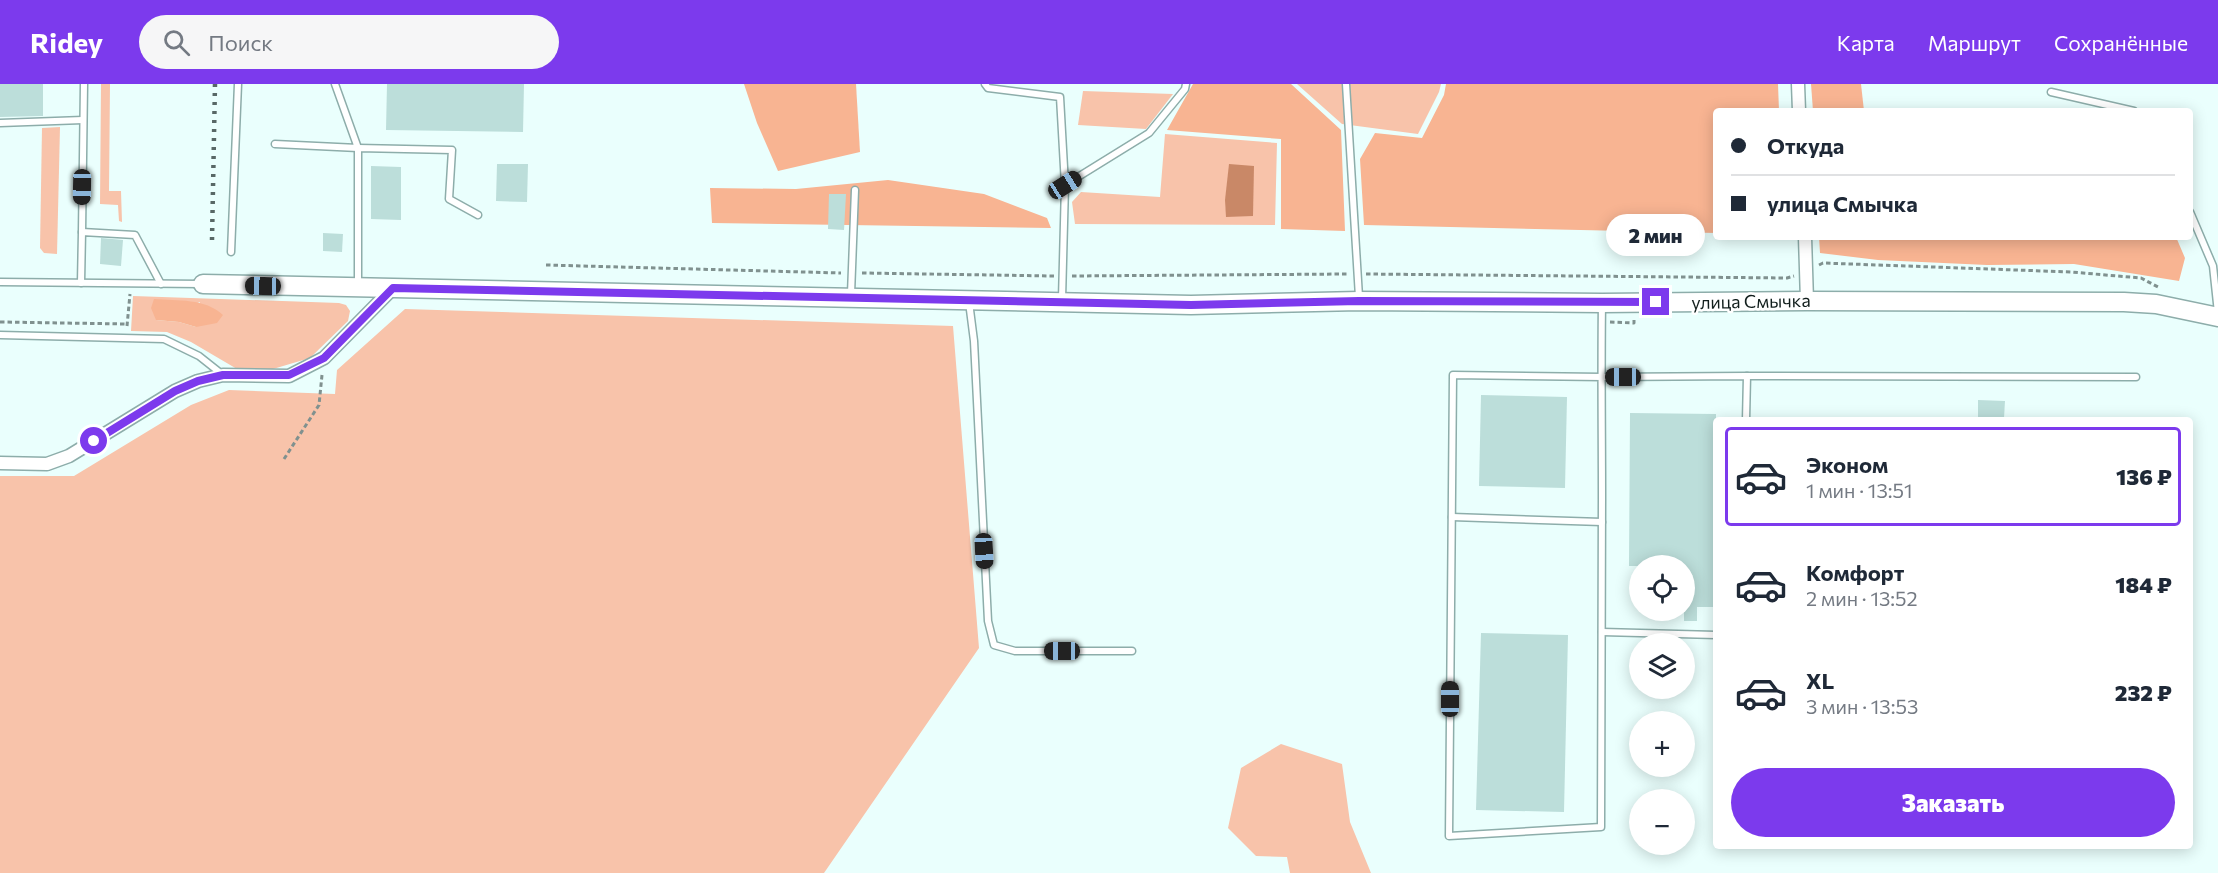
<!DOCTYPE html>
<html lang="ru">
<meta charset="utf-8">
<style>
body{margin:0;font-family:Commissioner,sans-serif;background:#f6f6f7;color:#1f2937;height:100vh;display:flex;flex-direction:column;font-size:22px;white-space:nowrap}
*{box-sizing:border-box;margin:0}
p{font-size:20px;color:#747a83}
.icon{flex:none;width:33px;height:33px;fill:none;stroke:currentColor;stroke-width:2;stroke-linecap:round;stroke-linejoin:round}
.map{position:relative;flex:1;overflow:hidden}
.panel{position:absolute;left:1713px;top:333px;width:480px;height:432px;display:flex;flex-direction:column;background:#fff;border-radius:6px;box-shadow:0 3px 15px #0003}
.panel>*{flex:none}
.top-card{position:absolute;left:1713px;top:24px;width:480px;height:132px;border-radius:6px;box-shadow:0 3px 15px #0003;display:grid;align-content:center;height:132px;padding:0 18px;background:#fff}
.controls{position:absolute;left:1629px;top:471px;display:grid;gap:12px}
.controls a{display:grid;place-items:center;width:66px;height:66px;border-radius:50%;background:#fff;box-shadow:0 3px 15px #0003;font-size:30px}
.end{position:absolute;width:27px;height:27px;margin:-14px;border:8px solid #7c3aed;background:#fff;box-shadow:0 0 0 3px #fff}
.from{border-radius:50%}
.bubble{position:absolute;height:42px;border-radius:21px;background:#fff;box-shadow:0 3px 15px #0003;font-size:20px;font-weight:800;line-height:42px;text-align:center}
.car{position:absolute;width:18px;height:36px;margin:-18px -9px;border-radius:8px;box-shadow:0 0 4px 2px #0007;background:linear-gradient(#222 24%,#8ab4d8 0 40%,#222 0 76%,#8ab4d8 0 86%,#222 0)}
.top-card b{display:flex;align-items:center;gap:21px;height:57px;font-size:22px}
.top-card b+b{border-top:2px solid #e0e1e3}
.top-card i{width:15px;height:15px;background:#1f2937}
ul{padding:10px 0 0;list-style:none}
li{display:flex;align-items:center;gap:18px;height:99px;margin:0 12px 9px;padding:0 6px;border:3px solid transparent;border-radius:6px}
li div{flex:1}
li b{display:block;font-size:22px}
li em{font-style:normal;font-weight:800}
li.selected{border-color:#7c3aed}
li>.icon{width:54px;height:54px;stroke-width:1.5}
.action{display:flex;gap:12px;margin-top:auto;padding:12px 18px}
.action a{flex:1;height:69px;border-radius:36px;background:#7c3aed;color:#fff;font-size:24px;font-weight:800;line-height:69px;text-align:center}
header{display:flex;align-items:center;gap:36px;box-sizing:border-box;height:84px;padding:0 30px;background:#7c3aed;color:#fff}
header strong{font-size:28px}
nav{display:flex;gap:33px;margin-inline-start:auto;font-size:21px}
.search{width:420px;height:54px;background:#f6f6f7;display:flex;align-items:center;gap:15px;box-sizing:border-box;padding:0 21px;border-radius:33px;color:#747a83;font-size:22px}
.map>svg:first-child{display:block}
</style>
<header>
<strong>Ridey</strong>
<div class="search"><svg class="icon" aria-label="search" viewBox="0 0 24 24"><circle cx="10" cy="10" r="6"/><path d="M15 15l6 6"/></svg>Поиск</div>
<nav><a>Карта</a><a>Маршрут</a><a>Сохранённые</a></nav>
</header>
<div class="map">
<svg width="2218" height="789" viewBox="0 0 2218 789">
<rect width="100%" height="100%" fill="#eafffd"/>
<g fill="#f8c3aa" fill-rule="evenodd">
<polygon points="101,0 110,0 109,107 121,107 122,138 119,137 118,121 100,120"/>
<polygon points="1297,0 1441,0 1439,8 1418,50 1342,40"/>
<polygon points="1083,7 1173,10 1146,45 1078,41"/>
<polygon points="60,43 57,170 44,169 40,164 42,44"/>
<polygon points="1165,50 1277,59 1275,141 1075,140 1072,118 1081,108 1160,113"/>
<path d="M 133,212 L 339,219 L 346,221 L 350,227 L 348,237 L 310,274 L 273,285 L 237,285 L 191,258 L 167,248 L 131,247 ZM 200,218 L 196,243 L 179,238 L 156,236 Z"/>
<polygon points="405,225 953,242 979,564 824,789 0,789 0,392 74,392 191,321 229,306 335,310 337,286"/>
<polygon points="1281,660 1342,680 1350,738 1371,789 1290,789 1287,773 1256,772 1228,744 1241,684"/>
</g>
<g fill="#f8b492">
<polygon points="744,0 856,0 860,68 778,87 757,39"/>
<polygon points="1193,0 1291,0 1341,46 1345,147 1281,145 1281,55 1167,46"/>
<polygon points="1446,0 1778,0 1779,27 1716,27 1716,149 1364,141 1360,75 1375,49 1422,54 1444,11"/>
<polygon points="1811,0 1861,0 1864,27 1813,27"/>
<polygon points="888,96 984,110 1047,134 1051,144 712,139 710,104 796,105"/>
<polygon points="1819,153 2176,153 2185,174 2179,197 2074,180 1987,181 1878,176 1820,169"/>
<path d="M 154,215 C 178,217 205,214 223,231 L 217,239 L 196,243 L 179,238 L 156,236 L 151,224 Z"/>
</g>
<polygon fill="#c98867" points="1229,80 1254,82 1253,132 1226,133 1225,116"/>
<g fill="#bcdeda">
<polygon points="0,0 43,0 43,32 0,33"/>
<polygon points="387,0 524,0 523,48 386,46"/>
<polygon points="497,80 528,80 527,118 496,117"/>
<polygon points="371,82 401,83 401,136 371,135"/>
<polygon points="829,110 846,110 844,146 828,145"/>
<polygon points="323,149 343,150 342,168 323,167"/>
<polygon points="101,154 123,156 121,182 100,180"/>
<polygon points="1481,311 1567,313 1565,404 1479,402"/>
<polygon points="1978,316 2005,317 2004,334 1978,333"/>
<polygon points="1630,329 1716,330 1716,523 1697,523 1697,537 1684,537 1684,482 1629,482"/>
<polygon points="1481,549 1568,551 1564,728 1476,726"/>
</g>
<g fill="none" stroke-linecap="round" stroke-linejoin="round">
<defs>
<g id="lane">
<polyline points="985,0 988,4 1060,13 1065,101"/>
<polyline points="1346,0 1359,213"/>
<polyline points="2051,8 2134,27"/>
<polyline points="0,39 83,36"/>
<polyline points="275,60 358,64 335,0"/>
<polyline points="2190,128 2213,182 2218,229"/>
<polyline points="82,148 84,0"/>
<polyline points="231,168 238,0"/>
<polyline points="0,198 202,200"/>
<polyline points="81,199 82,148 135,151 161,200"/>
<polyline points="358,200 358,64 452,66 449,115 478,131"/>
<polyline points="851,210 855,106"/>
<polyline points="1062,215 1065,101 1149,49 1185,5 1186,0"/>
<polyline points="969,218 974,257 988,537 994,561 1015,567 1132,567"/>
<path d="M 1602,220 C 1601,285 1602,350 1602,415 C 1602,525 1601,634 1601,743 L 1449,752 L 1453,291 L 1602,293 L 1747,292 L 1746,336"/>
<polyline points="0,251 164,255 199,272 223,291"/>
<polyline points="1747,292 2136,293"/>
<polyline points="1452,433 1602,438"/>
<polyline points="1602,548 1716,551"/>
</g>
<g id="street">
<polyline points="1798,0 1799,27"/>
<polyline points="1805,153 1807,217"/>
<polyline points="0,379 47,380 69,372 175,307 198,297 223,291 289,292 324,274 393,204"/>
</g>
<polyline id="secondary" points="203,200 1191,221 1359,217 1602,219 1807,217 2124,218 2156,220 2218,233"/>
</defs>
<use href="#lane" stroke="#8dadaa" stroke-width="9"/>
<use href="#street" stroke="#8dadaa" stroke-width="15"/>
<use href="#secondary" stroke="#8dadaa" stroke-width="21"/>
<g stroke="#80918f" stroke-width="3" stroke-dasharray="4.5 3" stroke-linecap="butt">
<polyline points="546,181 841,189"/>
<polyline points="1819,181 1823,179 2071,188 2141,194 2158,203"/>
<polyline points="862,189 1054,192"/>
<polyline points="1366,190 1787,194 1794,192"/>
<polyline points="1072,192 1348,190"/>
<polyline points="0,238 127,240"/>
<polyline points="1610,238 1634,239 1634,236"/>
<polyline points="127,242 130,210"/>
<polyline points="284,375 319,321 322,291"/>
</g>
<use href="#lane" stroke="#fff" stroke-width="6"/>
<use href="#street" stroke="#fff" stroke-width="12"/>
<use href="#secondary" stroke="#fff" stroke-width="18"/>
<polyline stroke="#586866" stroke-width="4.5" stroke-dasharray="3 6" stroke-linecap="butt" points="212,156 215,0"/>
</g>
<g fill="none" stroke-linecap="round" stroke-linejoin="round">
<polyline stroke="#7c3aed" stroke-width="8" points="94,357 175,307 198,297 223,291 289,291 324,274 393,204 1191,221 1359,217 1656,218"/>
</g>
<g text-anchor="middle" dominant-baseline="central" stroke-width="5" stroke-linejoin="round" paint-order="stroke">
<g font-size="18" fill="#111e1c" stroke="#fff">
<text transform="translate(1751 217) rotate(-1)">улица Смычка</text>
</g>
</g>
</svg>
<div class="controls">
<a><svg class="icon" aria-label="locate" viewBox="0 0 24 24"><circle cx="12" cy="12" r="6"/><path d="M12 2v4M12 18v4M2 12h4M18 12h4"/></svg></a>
<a><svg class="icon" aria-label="layers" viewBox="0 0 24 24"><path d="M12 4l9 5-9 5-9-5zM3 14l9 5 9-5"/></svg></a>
<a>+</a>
<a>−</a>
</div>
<i class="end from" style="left:94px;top:357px"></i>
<i class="end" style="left:1656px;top:218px"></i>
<div class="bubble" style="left:1606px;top:130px;width:99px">2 мин</div>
<i class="car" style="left:1065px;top:101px;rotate:58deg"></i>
<i class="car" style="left:82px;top:103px;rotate:181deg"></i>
<i class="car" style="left:263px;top:202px;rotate:271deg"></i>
<i class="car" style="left:1623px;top:293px;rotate:270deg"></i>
<i class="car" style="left:984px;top:467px;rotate:177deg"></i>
<i class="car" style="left:1062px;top:567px;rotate:270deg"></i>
<i class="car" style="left:1450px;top:615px;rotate:0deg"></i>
<div class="top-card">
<b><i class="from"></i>Откуда</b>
<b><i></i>улица Смычка</b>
</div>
<section class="panel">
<ul>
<li class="selected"><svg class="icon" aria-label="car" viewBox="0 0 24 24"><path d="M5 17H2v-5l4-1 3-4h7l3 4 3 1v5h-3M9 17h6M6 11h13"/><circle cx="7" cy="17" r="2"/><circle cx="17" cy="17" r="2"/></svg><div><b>Эконом</b><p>1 мин · 13:51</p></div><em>136 ₽</em></li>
<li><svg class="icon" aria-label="car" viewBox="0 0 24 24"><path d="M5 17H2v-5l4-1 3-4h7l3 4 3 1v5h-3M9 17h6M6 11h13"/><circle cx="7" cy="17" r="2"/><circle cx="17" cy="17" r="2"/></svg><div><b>Комфорт</b><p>2 мин · 13:52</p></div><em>184 ₽</em></li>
<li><svg class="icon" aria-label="car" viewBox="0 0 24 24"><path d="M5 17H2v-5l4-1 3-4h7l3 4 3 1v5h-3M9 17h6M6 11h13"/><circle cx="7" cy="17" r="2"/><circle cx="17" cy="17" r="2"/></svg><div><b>XL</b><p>3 мин · 13:53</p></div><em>232 ₽</em></li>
</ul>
<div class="action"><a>Заказать</a></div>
</section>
</div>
